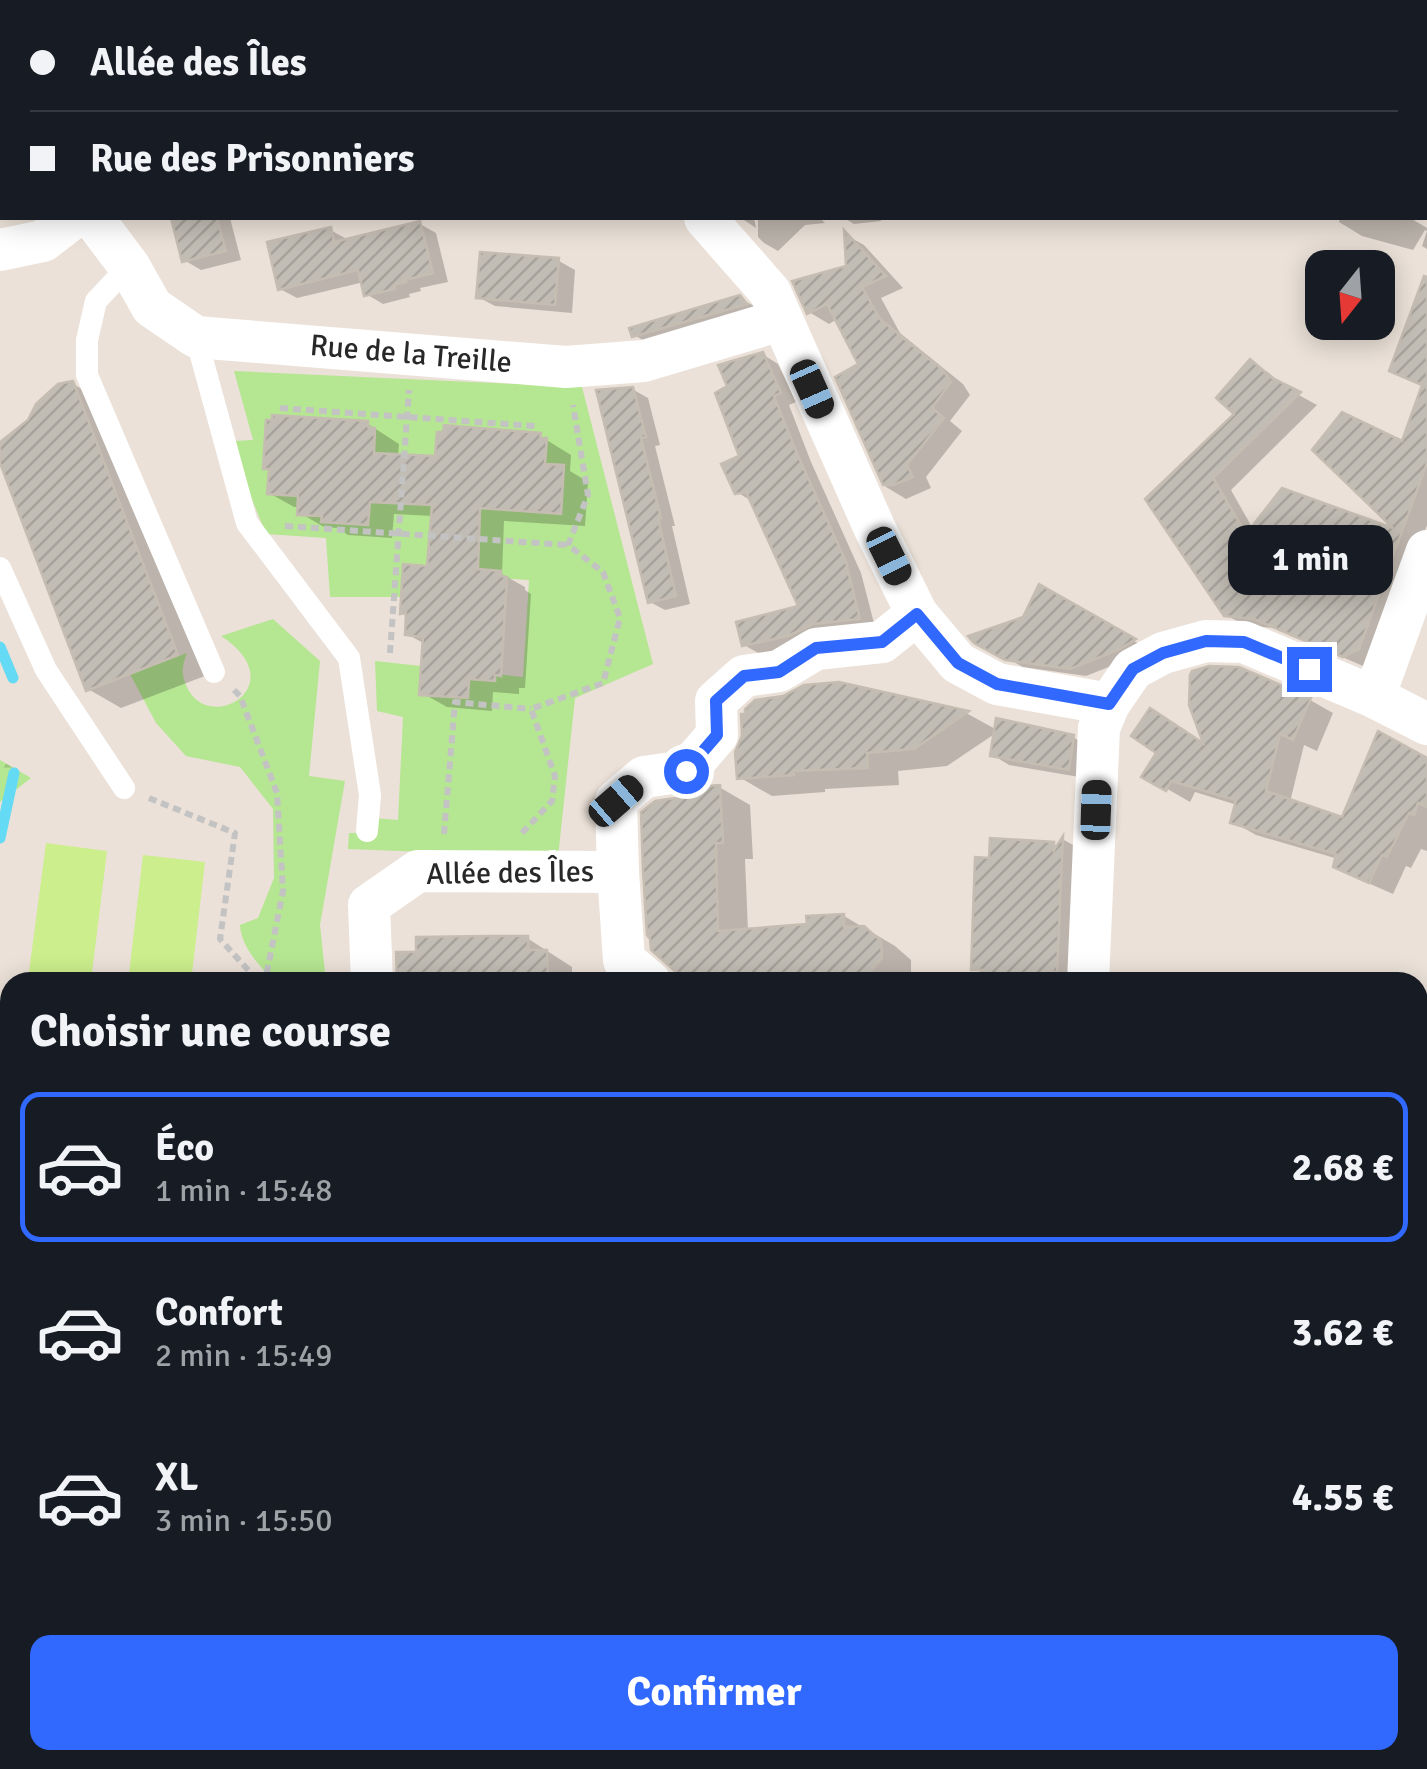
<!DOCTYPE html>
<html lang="fr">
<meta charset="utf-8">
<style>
body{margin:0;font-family:Signika,sans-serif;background:#20242c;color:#f1f3f6;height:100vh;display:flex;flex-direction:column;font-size:38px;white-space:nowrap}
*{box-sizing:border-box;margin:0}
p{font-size:32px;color:#9ea1a6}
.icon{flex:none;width:55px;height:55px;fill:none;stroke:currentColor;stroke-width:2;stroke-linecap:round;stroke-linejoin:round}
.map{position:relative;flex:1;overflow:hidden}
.drawer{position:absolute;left:0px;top:972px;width:1428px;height:798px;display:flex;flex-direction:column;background:#171b24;border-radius:30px 30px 0 0;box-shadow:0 5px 25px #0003}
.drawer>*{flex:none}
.banner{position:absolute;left:0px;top:0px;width:1428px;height:220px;box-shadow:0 5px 25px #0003;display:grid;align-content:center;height:220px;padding:0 30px;background:#171b24}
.needle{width:65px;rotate:197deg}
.buttons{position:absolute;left:1305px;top:250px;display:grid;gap:20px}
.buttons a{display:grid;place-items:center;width:90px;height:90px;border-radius:20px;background:#171b24;box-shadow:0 5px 25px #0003;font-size:50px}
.end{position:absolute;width:45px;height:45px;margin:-22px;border:12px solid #3169ff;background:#fff;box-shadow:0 0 0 5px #fff}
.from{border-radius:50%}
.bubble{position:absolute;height:70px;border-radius:20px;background:#171b24;box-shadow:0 5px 25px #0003;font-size:32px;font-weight:700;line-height:70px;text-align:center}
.car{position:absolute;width:30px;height:60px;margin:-30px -15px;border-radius:12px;box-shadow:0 0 8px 2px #0007;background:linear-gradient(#222 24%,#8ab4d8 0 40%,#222 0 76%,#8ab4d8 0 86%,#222 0)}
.banner b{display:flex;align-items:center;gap:35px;height:95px;font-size:38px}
.banner b+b{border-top:2px solid #363941}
.banner i{width:25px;height:25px;background:#f1f3f6}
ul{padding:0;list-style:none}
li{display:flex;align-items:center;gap:30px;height:150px;margin:0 20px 15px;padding:0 10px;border:5px solid transparent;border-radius:20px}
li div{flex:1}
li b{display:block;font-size:38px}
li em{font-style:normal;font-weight:700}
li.active{border-color:#3169ff}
li>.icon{width:90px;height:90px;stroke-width:1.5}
h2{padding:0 30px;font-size:45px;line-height:120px}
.action{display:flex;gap:20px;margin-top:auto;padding:20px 30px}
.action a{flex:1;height:115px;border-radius:20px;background:#3169ff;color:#fff;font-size:40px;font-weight:700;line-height:115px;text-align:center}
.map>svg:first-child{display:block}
</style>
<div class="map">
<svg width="1427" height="1769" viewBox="0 0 1427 1769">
<defs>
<pattern id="forest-firs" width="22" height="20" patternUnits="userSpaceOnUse" patternTransform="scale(2.5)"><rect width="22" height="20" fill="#b5e691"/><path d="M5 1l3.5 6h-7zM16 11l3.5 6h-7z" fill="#9cc57d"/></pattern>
<pattern id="building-hatch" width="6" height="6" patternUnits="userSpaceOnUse" patternTransform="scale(2.5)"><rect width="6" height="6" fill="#c2bdb4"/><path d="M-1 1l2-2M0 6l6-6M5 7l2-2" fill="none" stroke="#a7a29b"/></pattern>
</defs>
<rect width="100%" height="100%" fill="#ebe1d8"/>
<g fill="#b5e691">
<polygon points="234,371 582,387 653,664 575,698 558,857 348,849 349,833 370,833 373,818 398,820 403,717 377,711 375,661 523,677 529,580 409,573 407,597 330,597 326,538 266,534 233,452 234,441 253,440"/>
<path d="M 273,619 L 320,661 L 309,776 L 345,781 L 320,925 L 326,982 L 274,982 C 260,966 241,947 240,925 L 258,918 L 274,878 L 273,809 L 240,767 L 186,756 L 156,723 L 130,674 L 187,653 C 181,668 181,676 189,691 C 214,733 293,683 221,636 Z"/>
<rect x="0" y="1318" width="10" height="102"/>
<polygon points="10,1518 10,1700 0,1713 0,1519"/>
<polygon points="1019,1760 1268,1760 1291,1769 1015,1769"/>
</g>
<polygon fill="url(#forest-firs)" points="0,760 31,778 0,802"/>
<g fill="#ccee8c">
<polygon points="46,843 107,851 91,981 29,972"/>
<polygon points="143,855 205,862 191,982 128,982"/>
<polygon points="10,1700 10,1760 641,1760 663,1769 0,1769 0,1713"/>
<polygon points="1064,1760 1237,1760 1261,1769 1061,1769"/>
</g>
<g fill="#0003">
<polygon points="65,0 123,0 124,2 65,2"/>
<polygon points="501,0 579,0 578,2 502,2"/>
<polygon points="610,0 665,0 665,2 611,2"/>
<polygon points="674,0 714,0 713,2 673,2"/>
<polygon points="735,0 962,0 971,2 734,2"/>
<polygon points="1425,85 1427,86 1427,154 1425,153"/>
<polygon points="174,218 230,218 241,260 201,270 184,260"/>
<polygon points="741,218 754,218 756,228"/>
<polygon points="758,218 820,218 825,223 805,225 778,251 764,243 758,237"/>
<polygon points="844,218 880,218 881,221 854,224"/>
<polygon points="1340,218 1410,218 1427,228 1427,249 1422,246 1427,231 1425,230 1413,250 1362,236 1339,222"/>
<polygon points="420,224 436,233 448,282 420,288 421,291 409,294 410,297 383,304 366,294 364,282 297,298 280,289 330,230 347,239"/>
<polygon points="846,235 864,245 903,288 881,298 900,333 963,384 970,395 950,421 962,431 926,477 931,488 906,499 886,487 838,378 862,366 837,319 829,324 809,312 849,268"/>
<polygon points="559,261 575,270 572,313 495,306 478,297"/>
<polygon points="739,298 756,307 650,344 634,335"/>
<polygon points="1427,305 1427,525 1395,614 1363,666 1275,628 1246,626 1226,615 1148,500 1238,414 1251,362 1269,373 1286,388 1317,405 1231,490 1253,529 1283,491 1403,534 1316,449 1403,444 1424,386 1392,370"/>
<polygon points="762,354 778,364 796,402 789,405 811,462 861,573 875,627 760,654 744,645 801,608 753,502 737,492 742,457 730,387"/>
<polygon points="73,384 106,403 210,674 121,708 88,689 0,456 0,445"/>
<polygon points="632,389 648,398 660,445 655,446 675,526 672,526 690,604 665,610 650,602"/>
<polygon points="368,424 399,444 398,456 438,458 540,436 571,455 570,471 588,482 585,526 504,521 502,574 525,587 525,590 531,594 525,688 519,688 519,694 493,692 492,711 447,707 422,693 425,644 407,634 408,616 402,612 430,568 433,516 394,514 392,538 348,535 337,528 324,527 300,513 300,507 294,507 269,493 271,470 266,467"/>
<polygon points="1040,587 1148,649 1134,657 1086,676 1023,667 976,641 1025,619"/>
<polygon points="839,685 968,714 997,730 1073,737 1089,747 1085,778 1009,765 993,755 996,733 947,766 898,771 899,785 825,789 825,792 772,796 739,777"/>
<polygon points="1310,700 1333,713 1317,751 1304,745 1290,802 1344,820 1427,760 1427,851 1421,849 1411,868 1406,866 1393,894 1359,879 1336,866 1338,859 1256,835 1233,822 1237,805 1195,792 1190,802 1145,776"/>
<polygon points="719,787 750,805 753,859 745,859 748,931 809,926 844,916 895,946 911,960 911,975 905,982 690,982 653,949 690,798"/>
<polygon points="1064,840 1093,856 1087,982 987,982 987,976 974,968 991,860 1053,844 1058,847"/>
<polygon points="527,938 572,967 572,982 399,982 399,955"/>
<polygon points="1131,972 1170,982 1131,982"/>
<polygon points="1418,1041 1427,1045 1427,1078 1418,1073"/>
<polygon points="1427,1105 1427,1312 1418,1310 1418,1128"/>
<polygon points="885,1760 918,1760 934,1769 881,1769"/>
</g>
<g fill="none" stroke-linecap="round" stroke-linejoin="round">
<g stroke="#64daf4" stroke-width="11">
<polyline points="0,647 13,678"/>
<polyline points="0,838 14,773"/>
</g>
</g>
<g fill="url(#building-hatch)" stroke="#c6bdb2" stroke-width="2.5">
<polygon points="171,218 217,218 226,251 182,262"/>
<polygon points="420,221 433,273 405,280 406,282 394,285 395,289 364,296 358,270 278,290 267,242 331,227 334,242"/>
<polygon points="844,230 886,276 862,287 880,319 943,370 951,382 932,408 944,418 907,465 913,477 893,485 883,485 835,377 858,364 827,304 807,314 792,281 846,266"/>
<polygon points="480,252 559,258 555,305 476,298"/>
<polygon points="1424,276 1427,277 1427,463 1359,649 1343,657 1254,619 1224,616 1145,499 1234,414 1216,398 1250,359 1272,378 1301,392 1213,478 1246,534 1282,488 1393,528 1312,450 1342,412 1402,441 1422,385 1389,371"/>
<polygon points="740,295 747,304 632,337 629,328"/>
<polygon points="763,352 781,393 774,396 796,451 846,562 860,619 813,624 788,636 742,646 736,622 798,606 746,492 735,494 721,464 739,456 715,393 727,386 718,365"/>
<polygon points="73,381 178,655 86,691 0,463 0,442 28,420 36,404 48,393 58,384"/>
<polygon points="633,387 646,437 641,438 661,518 658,518 676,596 648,603 596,390"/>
<polygon points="272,415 368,421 368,427 375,428 374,453 435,456 437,432 443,432 444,425 541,433 540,438 547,438 545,464 564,465 561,514 480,508 478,569 501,571 501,576 507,577 501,676 495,675 495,681 469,679 468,698 419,695 423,637 405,635 406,613 400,614 403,564 427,566 432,505 370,502 368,525 321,522 322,516 297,515 298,496 267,494 269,469 263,469 266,420 272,420"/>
<polygon points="1039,584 1136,639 1118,650 1070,669 1005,660 974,643 968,636 1023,617"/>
<polygon points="1209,666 1239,667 1311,698 1293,740 1280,734 1266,791 1342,817 1378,731 1427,758 1427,807 1418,803 1414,815 1409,813 1387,857 1382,855 1369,883 1333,867 1336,854 1230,823 1236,800 1171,781 1166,791 1141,777 1156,753 1131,736 1150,708 1203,743 1189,705 1190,675 1192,671"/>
<polygon points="839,682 969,711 914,749 867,753 868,768 793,771 794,775 737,779 735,752 742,736 741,714 745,714 745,709 755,700 783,696 804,685"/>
<polygon points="996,718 1074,735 1069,770 990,756"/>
<polygon points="720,785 723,843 716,843 718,931 807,924 806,916 844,914 844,927 864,926 881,941 882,958 861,982 687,982 651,950 650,939 647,935 643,871 641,812 655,801 690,796 706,786"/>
<polygon points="1063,836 1057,972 1044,971 1044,982 984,982 985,970 971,970 975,857 989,858 990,838 1054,842 1054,850"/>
<polygon points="489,936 528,936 528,950 547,950 548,982 397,982 396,952 416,952 416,937"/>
</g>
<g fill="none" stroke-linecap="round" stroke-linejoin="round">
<g stroke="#c3c3c3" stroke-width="6" stroke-dasharray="8 5" stroke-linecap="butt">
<polyline points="1327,2 1328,0"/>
<polyline points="280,408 535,426"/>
<polyline points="285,526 568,545"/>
<polyline points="390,653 409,390"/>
<polyline points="234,690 240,696 277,793 283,891 265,982"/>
<polyline points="149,798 235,833 220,939 259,982"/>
<polyline points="522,833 552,801 555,776 531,709 603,683 620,618 603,572 568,545 588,495 573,405"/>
<polyline points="444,834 455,702 531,709"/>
<polyline points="0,1333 10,1328"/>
<polyline points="1418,1425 1427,1428"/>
<polyline points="0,1548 10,1547"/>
</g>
<g stroke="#fff" stroke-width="22">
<polyline points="129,266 96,301 87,340 87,375 214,672"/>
<polyline points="196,337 247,523 349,658 370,795 367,831"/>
<polyline points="0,568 46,670 124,788"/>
<polyline points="1418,1626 1427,1629"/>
<polyline points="1418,1653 1427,1656"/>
<polyline points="0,1685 10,1673"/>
<polyline points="1298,1760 1321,1769"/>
</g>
<g stroke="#fff" stroke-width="42">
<polyline points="583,0 584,2"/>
<polyline points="0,77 2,81"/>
<polyline points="93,218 129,266 152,307 196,337 566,367 644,361 781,320"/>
<polyline points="705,218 770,292 874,527 917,614 958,663 997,684 1109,704"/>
<polyline points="0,250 43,241 73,218"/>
<polyline points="1374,697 1427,551"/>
<polyline points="372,982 369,905 418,871 618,872"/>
<polyline points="650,982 624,960 618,872 616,801 644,777 686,771 717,735 716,701 744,676 779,671 816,649 882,642 917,614"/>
<polyline points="1088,982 1099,728 1109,704 1133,669 1163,653 1206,641 1244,642 1374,697 1427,724"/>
<polyline points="1418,1351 1427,1316"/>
</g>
<g stroke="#fff" stroke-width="55">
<polyline points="1163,0 1172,2"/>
<polyline points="1425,51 1427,52"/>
<polyline points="0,1461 10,1460"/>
<polyline points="1418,1480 1427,1482"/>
</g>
</g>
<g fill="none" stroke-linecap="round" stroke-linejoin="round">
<polyline stroke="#3169ff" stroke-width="12" points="686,771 717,735 716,701 744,676 779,672 816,648 882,642 917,614 958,663 997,684 1109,704 1133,669 1163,653 1206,641 1244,642 1309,669"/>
</g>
<g text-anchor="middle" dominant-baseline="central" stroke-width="10" stroke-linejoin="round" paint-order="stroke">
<g font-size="30" fill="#282828" stroke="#fff">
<text transform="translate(411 354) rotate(5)">Rue de la Treille</text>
<text transform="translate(510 873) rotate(-1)">Allée des Îles</text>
</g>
</g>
</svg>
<div class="buttons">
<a><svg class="needle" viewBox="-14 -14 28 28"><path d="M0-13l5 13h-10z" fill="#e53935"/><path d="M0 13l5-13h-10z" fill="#9ea1a6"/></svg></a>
</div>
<i class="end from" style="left:686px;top:771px"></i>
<i class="end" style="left:1309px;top:669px"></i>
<div class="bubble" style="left:1228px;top:525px;width:165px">1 min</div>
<i class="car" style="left:812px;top:389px;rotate:156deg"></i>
<i class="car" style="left:889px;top:556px;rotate:154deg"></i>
<i class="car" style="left:616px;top:801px;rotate:49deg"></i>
<i class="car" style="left:1096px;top:810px;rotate:2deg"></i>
<div class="banner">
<b><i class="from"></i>Allée des Îles</b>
<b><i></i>Rue des Prisonniers</b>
</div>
<section class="drawer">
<h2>Choisir une course</h2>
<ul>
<li class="active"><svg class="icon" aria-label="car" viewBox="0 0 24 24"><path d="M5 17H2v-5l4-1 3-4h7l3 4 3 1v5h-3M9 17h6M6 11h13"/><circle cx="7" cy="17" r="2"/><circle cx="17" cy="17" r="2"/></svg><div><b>Éco</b><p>1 min · 15:48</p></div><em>2.68 €</em></li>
<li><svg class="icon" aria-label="car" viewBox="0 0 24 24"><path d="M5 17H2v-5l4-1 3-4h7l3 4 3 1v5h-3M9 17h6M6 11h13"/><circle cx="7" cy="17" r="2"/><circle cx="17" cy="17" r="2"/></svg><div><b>Confort</b><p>2 min · 15:49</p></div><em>3.62 €</em></li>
<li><svg class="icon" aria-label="car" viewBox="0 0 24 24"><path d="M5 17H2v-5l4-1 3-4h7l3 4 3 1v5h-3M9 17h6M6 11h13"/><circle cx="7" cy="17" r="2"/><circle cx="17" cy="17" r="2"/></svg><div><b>XL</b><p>3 min · 15:50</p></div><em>4.55 €</em></li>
</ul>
<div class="action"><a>Confirmer</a></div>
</section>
</div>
